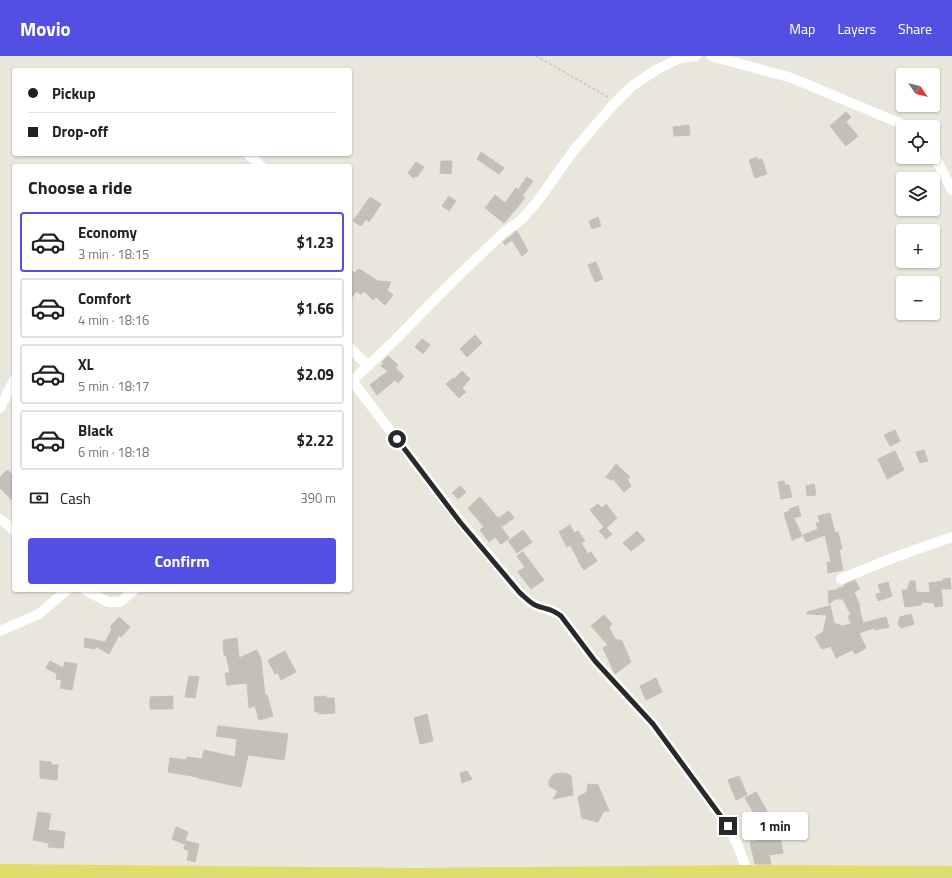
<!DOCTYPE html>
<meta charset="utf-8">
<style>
body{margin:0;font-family:"Titillium Web",sans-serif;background:#f2f2f2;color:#202124;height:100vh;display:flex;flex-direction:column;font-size:15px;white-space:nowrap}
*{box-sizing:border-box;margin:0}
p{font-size:13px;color:#757577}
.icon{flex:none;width:22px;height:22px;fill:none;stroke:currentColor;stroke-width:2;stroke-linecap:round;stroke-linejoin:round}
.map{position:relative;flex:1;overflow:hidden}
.side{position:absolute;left:12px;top:108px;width:340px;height:428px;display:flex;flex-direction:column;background:#fff;border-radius:4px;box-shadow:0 1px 3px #0004}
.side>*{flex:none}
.hud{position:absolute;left:12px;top:12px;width:340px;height:88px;border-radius:4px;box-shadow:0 1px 3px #0004;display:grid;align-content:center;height:88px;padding:0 16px;background:#fff}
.needle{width:26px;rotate:125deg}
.buttons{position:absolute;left:896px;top:12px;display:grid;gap:8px}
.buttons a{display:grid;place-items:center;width:44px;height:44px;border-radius:4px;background:#fff;box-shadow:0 1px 3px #0004;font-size:20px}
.end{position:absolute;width:18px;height:18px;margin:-9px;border:5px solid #292929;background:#fff;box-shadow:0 0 0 2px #fff}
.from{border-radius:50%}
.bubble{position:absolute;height:28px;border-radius:4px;background:#fff;box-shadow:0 1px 3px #0004;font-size:13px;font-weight:700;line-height:28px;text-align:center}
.hud b{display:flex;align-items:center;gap:14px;height:38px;font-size:15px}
.hud b+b{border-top:1px solid #e0e0e0}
.hud i{width:10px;height:10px;background:#202124}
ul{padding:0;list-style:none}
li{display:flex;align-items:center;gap:12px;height:60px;margin:0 8px 6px;padding:0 8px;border:2px solid #e0e0e0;border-radius:4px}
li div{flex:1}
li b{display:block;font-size:15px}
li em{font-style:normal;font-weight:700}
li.current{border-color:#544fe3}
li>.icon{width:36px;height:36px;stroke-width:1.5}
h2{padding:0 16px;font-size:18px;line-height:48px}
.pay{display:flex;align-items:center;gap:10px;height:44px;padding:0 16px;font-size:15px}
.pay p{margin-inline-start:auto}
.button{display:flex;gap:8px;margin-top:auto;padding:8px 16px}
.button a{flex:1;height:46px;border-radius:4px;background:#544fe3;color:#fff;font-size:16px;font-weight:700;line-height:46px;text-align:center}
header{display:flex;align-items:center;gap:24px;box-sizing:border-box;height:56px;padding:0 20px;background:#544fe3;color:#fff}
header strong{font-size:19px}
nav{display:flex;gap:22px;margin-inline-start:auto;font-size:14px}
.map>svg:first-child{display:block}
</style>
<header>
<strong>Movio</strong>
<nav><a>Map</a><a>Layers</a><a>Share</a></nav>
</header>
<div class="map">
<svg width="952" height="822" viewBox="0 0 952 822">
<rect width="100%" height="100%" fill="#e9e6dc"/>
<g fill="#c2c0b8" stroke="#c4c2b6">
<polygon points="846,56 851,61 846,66 858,80 846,90 830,70"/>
<polygon points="689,69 690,79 674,80 673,71"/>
<polygon points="481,96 504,112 499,118 477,103"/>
<polygon points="757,101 758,104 762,103 767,118 755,122 749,104"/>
<polygon points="441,105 452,105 451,118 440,117"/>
<polygon points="416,106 424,111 417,121 415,120 413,122 408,117"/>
<polygon points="527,121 533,125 522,140 525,142 504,167 485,152 495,139 505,147 516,132 518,134"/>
<polygon points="449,140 456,145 449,155 442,150"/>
<polygon points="370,141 381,148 369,166 366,163 361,170 353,165"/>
<polygon points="598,161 601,170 592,173 589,165"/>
<polygon points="517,175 528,195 522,200 512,184 505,189 503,186"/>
<polygon points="596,206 603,223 595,226 588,209"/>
<polygon points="350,213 354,217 359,213 378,225 391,226 387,234 393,239 385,249 376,241 373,244 364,235 361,238 356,235 350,244"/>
<polygon points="475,279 482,287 467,301 460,293"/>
<polygon points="422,283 430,289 423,298 415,291"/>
<polygon points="388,300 398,309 395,312 404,320 398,327 395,324 377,339 370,329 388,315 381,310 384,307 382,306"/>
<polygon points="462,315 470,323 462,332 466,336 459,342 446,328 453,322 454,323"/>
<polygon points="895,374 900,385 890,390 884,379"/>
<polygon points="924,394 928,405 920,407 916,396"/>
<polygon points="895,395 904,414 887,423 878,403"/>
<polygon points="616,408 630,421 627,423 631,430 624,436 613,423 611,424 606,421"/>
<polygon points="7,414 14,420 14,446 0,432 0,421"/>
<polygon points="784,425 785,429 789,429 792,441 781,443 778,426"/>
<polygon points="814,428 816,439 807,440 806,430"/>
<polygon points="460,430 466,436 458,443 452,437"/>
<polygon points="480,441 498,462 509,455 514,462 501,471 509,482 501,488 495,481 489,486 480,474 484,471 468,452"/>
<polygon points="598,448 602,452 606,448 617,462 606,472 612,478 606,483 599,475 604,471 590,454"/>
<polygon points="798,450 801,460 794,462 802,480 792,484 784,457 790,455 789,453"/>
<polygon points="830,457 835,477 838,476 842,493 839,493 843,514 828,517 827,506 831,506 825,479 806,486 803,479 818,473 816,467 820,466 818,460"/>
<polygon points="570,469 574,477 578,475 585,485 581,487 588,498 591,496 597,505 584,514 578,505 579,505 570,489 567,491 559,476"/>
<polygon points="523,474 532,486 517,497 508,485"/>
<polygon points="637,475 645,484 631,495 623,487"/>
<polygon points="523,496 544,524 531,533 518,516 525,511 517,500"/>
<polygon points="950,522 951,533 941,533 943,550 935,551 934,547 922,546 921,549 905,551 902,534 907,534 910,525 915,525 916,536 930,537 929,527 943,525 943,523"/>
<polygon points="855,524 860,533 854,536 860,550 859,551 863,567 886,561 889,571 875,574 874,572 859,577 866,592 855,598 852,594 836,602 831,590 822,593 815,581 823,576 827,559 807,558 807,556 829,550 830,549 834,567 842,570 851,568 848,560 851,559 843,543 835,543 829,548 828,535 837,534 837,533 845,530 844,529"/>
<polygon points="888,526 892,540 878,545 876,538 881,537 878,529"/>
<polygon points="911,558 914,568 901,572 898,568 900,561"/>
<polygon points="604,559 612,568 609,571 615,583 622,585 631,606 615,618 603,592 608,589 591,570"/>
<polygon points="119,561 130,571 121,581 119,579 109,598 95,590 95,593 84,591 85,582 105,586 112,573 110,571"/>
<polygon points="237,582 239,602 257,594 261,603 265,640 267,639 273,660 259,664 255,650 249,652 247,627 227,629 225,617 230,617 226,599 224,599 223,584"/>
<polygon points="285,595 296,616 281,624 278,617 275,618 268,604"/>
<polygon points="50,605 63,612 65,606 77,608 72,634 60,632 62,624 56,623 57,618 46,612"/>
<polygon points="189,620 199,621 195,642 185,641"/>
<polygon points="656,622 662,636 646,644 640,630"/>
<polygon points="173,640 173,653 150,653 150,641"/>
<polygon points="326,640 326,642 334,642 335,657 319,658 319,656 315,656 314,641"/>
<polygon points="427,658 433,685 420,688 414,662"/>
<polygon points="218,670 288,678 284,704 248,699 241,731 198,722 198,721 168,716 170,702 187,704 187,701 202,703 204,694 235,701 237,683 216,680"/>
<polygon points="40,705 51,706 51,709 58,709 57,724 40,722"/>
<polygon points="467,715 472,723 462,727 460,717"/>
<polygon points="562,717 568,718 571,720 573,739 553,743 558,735 549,730 549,724 554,718"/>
<polygon points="739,720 747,739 736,744 728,724"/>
<polygon points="588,728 598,729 609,755 604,755 598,766 582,762 578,741 587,736"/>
<polygon points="756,736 767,755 756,761 745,742"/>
<polygon points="38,756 51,758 48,774 65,776 63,792 48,791 49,787 33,784"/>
<polygon points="176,771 188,776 184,788 172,783"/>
<polygon points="779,775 783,797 769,799 771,808 755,808 750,786 767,783 766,777"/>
<polygon points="186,785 199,788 195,806 187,804 189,794 184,793"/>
</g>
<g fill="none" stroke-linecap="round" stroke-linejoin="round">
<polyline stroke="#c7c7c7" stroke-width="1.5" stroke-dasharray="3 2" stroke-linecap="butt" points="536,0 608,41"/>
<g stroke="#fff" stroke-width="10">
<polyline points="711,0 792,22 909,71"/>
<polyline points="933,97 952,134"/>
<polyline points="248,98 261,110"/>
<polyline points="350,292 368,310"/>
<path d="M 352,325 L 460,465 L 520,537 C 525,541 529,546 535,549 C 546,554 549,551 561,560 L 595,605 L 653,668 L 714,751 L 728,770 L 738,790 L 748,817"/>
<polyline points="350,327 394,285 453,225 504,176 521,164 537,146 574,94 613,49 632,30 656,14 680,2 696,0"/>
<polyline points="0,352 14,324"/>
<polyline points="0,463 14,474"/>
<polyline points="841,523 895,501 952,481"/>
<polyline points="85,534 108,546 120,546 134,534"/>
<polyline points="0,575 39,558 67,534"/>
</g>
<polyline stroke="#dfdd6c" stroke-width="16" points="0,816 417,820 748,817 952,818"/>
</g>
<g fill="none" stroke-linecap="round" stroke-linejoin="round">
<path stroke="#292929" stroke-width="5" d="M 397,383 L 460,466 L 520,537 C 525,541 529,546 535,549 C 546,554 550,551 561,560 L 595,605 L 653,668 L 728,770"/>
</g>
</svg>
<div class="buttons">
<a><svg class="needle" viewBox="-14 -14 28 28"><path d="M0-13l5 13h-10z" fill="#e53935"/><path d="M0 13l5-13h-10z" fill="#757577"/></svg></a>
<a><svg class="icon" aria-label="locate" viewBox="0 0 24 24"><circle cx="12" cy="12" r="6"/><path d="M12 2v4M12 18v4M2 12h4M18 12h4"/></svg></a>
<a><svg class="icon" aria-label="layers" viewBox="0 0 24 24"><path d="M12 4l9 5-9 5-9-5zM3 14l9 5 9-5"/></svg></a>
<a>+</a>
<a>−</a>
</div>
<i class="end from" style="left:397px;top:383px"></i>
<i class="end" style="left:728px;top:770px"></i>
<div class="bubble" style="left:742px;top:756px;width:66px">1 min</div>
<div class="hud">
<b><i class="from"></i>Pickup</b>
<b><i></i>Drop-off</b>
</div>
<section class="side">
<h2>Choose a ride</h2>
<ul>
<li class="current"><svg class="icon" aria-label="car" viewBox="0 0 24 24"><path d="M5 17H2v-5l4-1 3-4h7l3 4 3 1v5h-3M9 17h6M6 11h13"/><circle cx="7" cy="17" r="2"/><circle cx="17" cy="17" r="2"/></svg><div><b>Economy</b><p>3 min · 18:15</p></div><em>$1.23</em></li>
<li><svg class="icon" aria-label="car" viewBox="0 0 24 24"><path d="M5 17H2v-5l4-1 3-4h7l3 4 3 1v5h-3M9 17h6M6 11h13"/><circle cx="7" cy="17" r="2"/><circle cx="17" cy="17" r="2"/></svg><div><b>Comfort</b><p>4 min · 18:16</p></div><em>$1.66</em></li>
<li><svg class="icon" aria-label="car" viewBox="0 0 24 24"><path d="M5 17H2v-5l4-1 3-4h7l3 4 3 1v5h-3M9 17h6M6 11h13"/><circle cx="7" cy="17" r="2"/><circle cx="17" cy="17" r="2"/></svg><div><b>XL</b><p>5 min · 18:17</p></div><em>$2.09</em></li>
<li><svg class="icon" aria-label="car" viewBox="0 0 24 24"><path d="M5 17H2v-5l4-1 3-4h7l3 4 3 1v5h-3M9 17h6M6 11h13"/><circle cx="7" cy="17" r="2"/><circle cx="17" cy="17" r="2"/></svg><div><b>Black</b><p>6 min · 18:18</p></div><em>$2.22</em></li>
</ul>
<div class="pay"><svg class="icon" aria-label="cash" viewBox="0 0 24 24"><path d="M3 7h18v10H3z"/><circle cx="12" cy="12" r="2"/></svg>Cash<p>390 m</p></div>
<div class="button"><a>Confirm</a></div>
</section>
</div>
